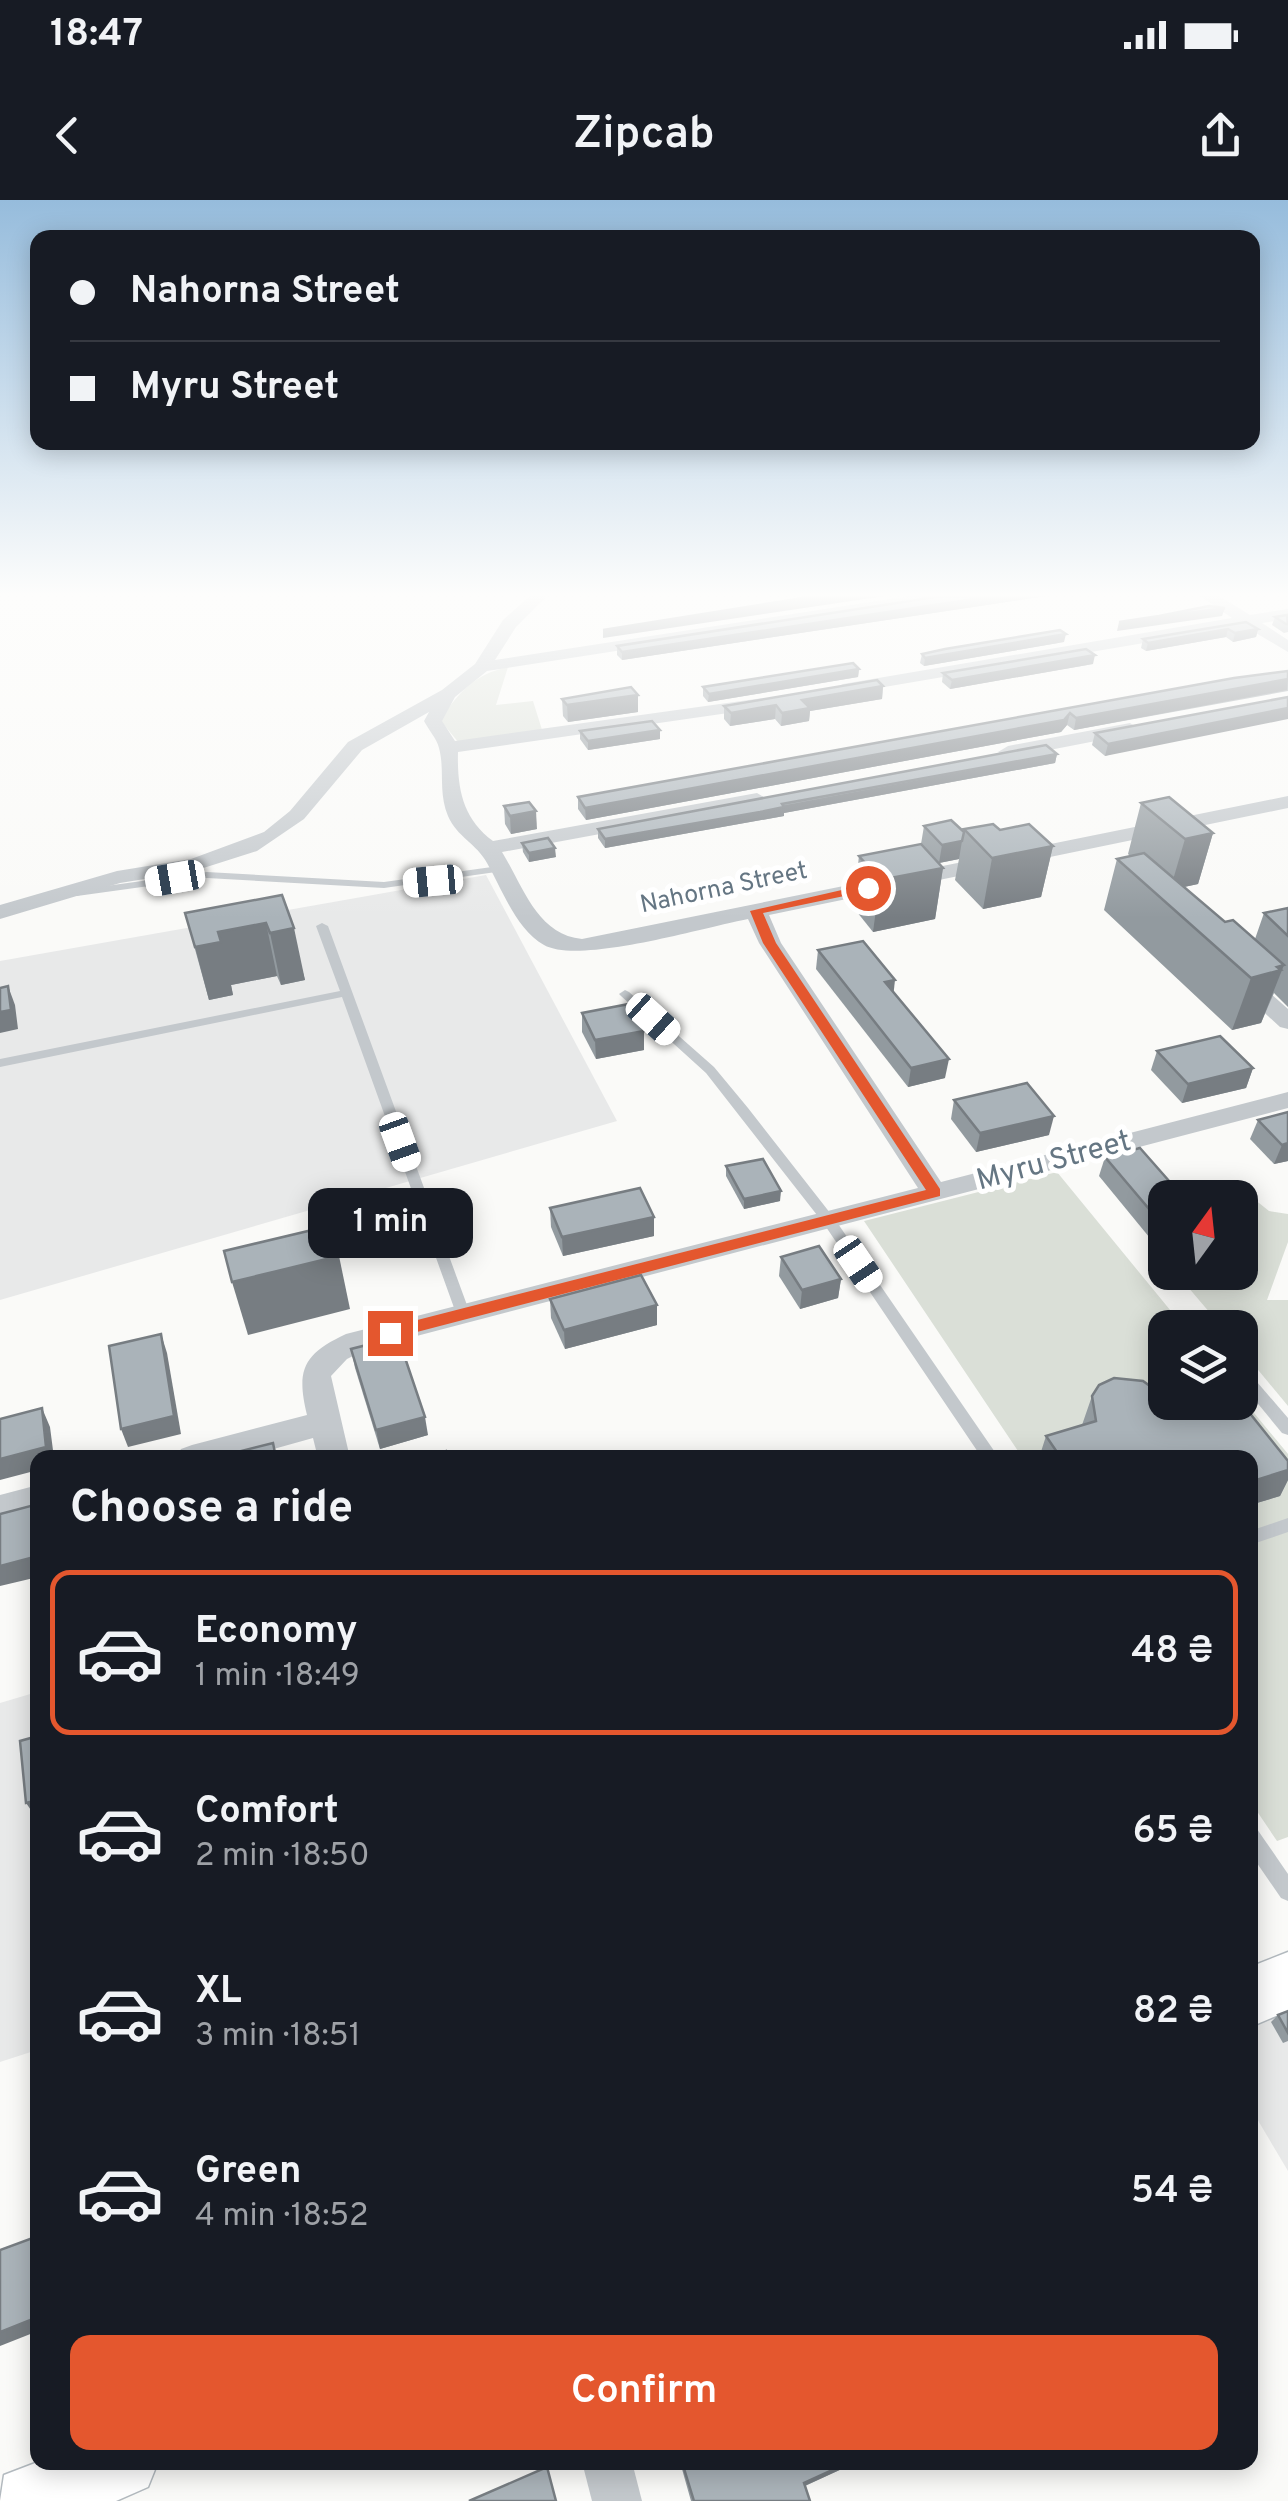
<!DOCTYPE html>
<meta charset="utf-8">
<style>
body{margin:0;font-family:Overpass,sans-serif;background:#242831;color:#f1f3f6;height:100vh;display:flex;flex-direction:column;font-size:38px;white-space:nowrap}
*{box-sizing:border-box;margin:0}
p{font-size:32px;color:#9ea1a6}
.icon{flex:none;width:55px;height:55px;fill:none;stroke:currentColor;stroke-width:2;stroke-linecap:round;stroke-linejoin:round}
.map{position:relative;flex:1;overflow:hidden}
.panel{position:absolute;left:30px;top:1250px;width:1228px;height:1020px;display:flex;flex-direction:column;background:#171b24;border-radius:20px;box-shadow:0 5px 25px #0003}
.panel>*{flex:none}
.guide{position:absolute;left:30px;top:30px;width:1230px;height:220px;border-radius:20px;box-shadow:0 5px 25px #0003;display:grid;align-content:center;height:220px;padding:0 40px;background:#171b24}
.needle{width:65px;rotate:15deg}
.buttons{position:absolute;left:1148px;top:980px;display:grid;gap:20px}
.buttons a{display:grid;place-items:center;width:110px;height:110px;border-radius:20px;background:#171b24;box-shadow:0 5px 25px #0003;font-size:50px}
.end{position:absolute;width:45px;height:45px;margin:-22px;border:12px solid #e4572e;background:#fff;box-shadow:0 0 0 5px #fff}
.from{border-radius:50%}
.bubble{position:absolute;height:70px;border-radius:20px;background:#171b24;box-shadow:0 5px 25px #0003;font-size:32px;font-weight:600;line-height:70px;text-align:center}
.car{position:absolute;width:30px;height:60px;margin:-30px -15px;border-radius:12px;box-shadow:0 0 8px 2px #0007;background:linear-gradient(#fff 24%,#345 0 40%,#fff 0 76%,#345 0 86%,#fff 0)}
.guide b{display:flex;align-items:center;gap:35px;height:95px;font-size:38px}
.guide b+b{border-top:2px solid #363941}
.guide i{width:25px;height:25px;background:#f1f3f6}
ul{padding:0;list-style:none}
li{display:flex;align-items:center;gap:30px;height:165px;margin:0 20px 15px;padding:0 20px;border:5px solid transparent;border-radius:20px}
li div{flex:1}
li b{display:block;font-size:38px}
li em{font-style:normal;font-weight:600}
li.selected{border-color:#e4572e}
li>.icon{width:90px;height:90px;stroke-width:1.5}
h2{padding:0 40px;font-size:45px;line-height:120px}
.cta{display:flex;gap:20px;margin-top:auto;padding:20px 40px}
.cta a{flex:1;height:115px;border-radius:20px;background:#e4572e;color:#fff;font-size:40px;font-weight:600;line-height:115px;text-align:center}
.status{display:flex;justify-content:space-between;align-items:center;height:70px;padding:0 50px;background:#171b24;direction:ltr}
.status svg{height:28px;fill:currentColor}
header{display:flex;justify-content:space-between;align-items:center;height:130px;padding:0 40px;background:#171b24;font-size:45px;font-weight:600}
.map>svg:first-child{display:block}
</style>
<div class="status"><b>18:47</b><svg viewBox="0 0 49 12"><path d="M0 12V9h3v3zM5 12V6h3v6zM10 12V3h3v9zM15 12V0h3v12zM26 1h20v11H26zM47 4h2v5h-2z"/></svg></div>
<header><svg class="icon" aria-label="back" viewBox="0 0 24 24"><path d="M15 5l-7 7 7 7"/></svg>Zipcab<svg class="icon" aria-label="share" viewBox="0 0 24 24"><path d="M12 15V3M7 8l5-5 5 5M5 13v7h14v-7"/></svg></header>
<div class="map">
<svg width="1288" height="2301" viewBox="0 0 1288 2301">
<rect width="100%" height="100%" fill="#fafaf8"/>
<g fill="#e8e9e9">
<polygon points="486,675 617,921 0,1100 0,761"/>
<polygon points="37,1492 37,1850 0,1862 0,1503"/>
<polygon points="1288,1799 1288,1971 1250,1907 1250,1816"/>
</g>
<g fill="#dadfd7">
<path d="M 508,467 L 496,505 L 533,501 L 543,533 L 459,543 L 440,520 C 459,492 475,474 508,467 Z"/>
<polygon points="1057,972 1184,1127 1165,1128 1165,1202 1240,1202 1240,1196 1288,1254 1288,1637 1277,1641 1250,1601 1250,1258 1022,1257 864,1021"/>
<polygon points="1234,983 1269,1011 1288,1014 1288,1042 1267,1100 1288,1100 1288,1206 1240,1148 1240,1128 1222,1127 1176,1073 1240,1072 1240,998 1219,997 1216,985"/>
</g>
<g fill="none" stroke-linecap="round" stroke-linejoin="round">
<defs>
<g id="secondary">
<polygon points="1288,1752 1288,1811 1250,1827 1250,1767"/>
<polygon points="38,2262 158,2262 148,2287 116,2301 0,2301 4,2275"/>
</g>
</defs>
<use href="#secondary" stroke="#b3babf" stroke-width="3"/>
<g fill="#c3c8cc" fill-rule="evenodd">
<polygon points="499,666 504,669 503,671 384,688 207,678 77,696 72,693 77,690 207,672 384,682"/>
<polygon points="322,723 328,726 471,1116 469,1120 464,1121 457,1116 342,797 0,867 0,859 340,791 316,726"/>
<polygon points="625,790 629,792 714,867 748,908 834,1018 999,1258 982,1258 824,1024 738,914 706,873 621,796 619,794"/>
<polygon points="1240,1166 1245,1168 1288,1218 1288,1235 1282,1233 1240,1182"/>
<polygon points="1288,1318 1288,1332 1250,1345 1250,1331"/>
<polygon points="1250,1627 1257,1629 1288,1674 1288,1701 1281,1698 1250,1653"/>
</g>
<g fill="#c3c8cc" fill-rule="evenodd">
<path d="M 530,396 L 547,396 L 516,427 L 495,460 L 909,396 L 947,396 L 939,401 L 487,471 L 455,497 L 442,521 L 455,541 L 763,498 L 772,503 L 763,508 L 458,552 C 457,589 463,619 493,641 L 757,593 L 767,599 L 757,605 L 502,652 C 523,686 537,735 582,739 L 1288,596 L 1288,608 L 769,715 L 781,743 L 941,982 L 1288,892 L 1288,908 L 367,1149 L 347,1159 L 331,1176 L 350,1258 L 318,1258 L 313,1238 L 241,1258 L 176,1258 L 181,1249 L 192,1245 L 307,1215 C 296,1170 303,1154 346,1134 L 918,988 L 759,743 L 748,719 C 705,727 579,765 544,745 C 516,729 502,689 487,663 C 477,644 457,637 448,616 C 438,592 445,570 439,548 C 437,539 428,529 424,521 L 429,512 L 362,550 L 304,619 L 257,651 L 194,671 L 120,683 L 0,719 L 0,705 L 117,671 L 191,659 L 264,632 L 290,611 L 348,542 L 442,490 L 475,464 L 503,420 Z"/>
<polygon points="1200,396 1219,396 1250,415 1288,409 1288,419 1262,423 1288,440 1288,452 1244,426 843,494 834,489 843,484 1232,418"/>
<polygon points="1130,523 1139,529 1137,533 1008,558 998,552 1008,546"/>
<polygon points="1242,773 1250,775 1288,809 1288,829 1280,827 1234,785 1230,780"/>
<polygon points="38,1285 38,1311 0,1321 0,1295"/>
<polygon points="582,2262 632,2262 642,2301 592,2301"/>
</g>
<use href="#secondary" fill="#fff" fill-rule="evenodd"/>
</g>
<g fill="#929a9f">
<polygon points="942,396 1046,396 622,460 617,455 617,446"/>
<polygon points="1288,415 1288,432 1284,433 1272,425 1275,417"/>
<polygon points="1246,422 1258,429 1256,437 1233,442 1226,437 1146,451 1141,448 1143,439"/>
<polygon points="1064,442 924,466 920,463 922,454"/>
<polygon points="1093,464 950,489 942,482 943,473"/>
<polygon points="859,469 858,477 708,502 703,496 703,487"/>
<polygon points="1288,471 1288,491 1074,530 1067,525 1061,532 586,620 578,609 578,597"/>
<polygon points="883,486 882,499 810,511 809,521 781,526 775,519 730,526 724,519 724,506"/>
<polygon points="638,495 638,512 568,522 563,516 562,499"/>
<polygon points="1288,497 1105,556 1092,545 1095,533"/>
<polygon points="660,530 660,539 588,550 580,539 580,531"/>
<polygon points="1057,554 1055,563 784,613 784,616 605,648 598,638 598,629"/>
<polygon points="1141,603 1213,633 1198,684 1184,687 1225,722 1255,739 1264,713 1288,708 1288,807 1274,793 1261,823 1232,830 1104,710 1117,659 1130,656 1128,654"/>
<polygon points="504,606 537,629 511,634 505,624"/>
<polygon points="924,626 964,632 964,629 1000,630 1053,646 1041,697 983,709 955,680 959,659 939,663 921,644"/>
<polygon points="522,643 556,657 529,662 523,652"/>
<polygon points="859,656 943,668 935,719 873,732 853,707"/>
<polygon points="282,695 305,780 281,785 277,776 231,785 233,795 209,800 185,713"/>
<polygon points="818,750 894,792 945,878 908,887 816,769"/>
<polygon points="582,813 644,850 596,859 582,832"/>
<polygon points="1157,851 1253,868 1246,888 1182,903 1151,870"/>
<polygon points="954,900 1049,935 976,952 951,919"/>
<polygon points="1288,912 1288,961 1274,964 1250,939 1258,920"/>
<polygon points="1105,957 1184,998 1165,1040 1154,1043 1099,976"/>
<polygon points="726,966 780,1001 744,1009 726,976"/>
<polygon points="550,1008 654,1036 563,1056 551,1027"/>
<polygon points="781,1057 841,1079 838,1098 800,1109 779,1076"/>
<polygon points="550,1099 657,1105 657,1125 565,1149 551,1118"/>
<polygon points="351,1149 428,1235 380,1249 355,1168"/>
<polygon points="1114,1178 1143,1181 1165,1197 1165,1202 1240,1201 1288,1261 1288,1280 1280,1296 1250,1305 1250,1258 1039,1258 1046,1236 1082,1225 1092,1196 1099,1185"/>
<polygon points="1288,1811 1288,1841 1283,1843 1271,1822 1278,1815"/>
<polygon points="680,2262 857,2262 805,2286 810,2301 691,2301"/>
</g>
<g fill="#777d82">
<polygon points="831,396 885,396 603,438 603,430"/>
<polygon points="994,396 1046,396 622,460 622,452"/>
<polygon points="1225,408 1222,416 1117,431 1119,422"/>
<polygon points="1228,429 1226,437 1146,451 1148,443"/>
<polygon points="1258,429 1256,437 1233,442 1235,433"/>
<polygon points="1066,434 1064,442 924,466 925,458"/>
<polygon points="1095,455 1093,464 950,489 952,480"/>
<polygon points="859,469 858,477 708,502 709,494"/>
<polygon points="1288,479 1287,490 1074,530 1076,518"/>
<polygon points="883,486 882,499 810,511 809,521 781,526 782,513 802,500"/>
<polygon points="638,495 638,512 568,522 567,505"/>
<polygon points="776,505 775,519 730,526 731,513"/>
<polygon points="1288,508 1288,519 1105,556 1108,544"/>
<polygon points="1070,513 1067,525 1061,532 586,620 585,608"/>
<polygon points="660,530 660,539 588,550 588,541"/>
<polygon points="1057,554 1055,563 784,613 784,616 605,648 605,639"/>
<polygon points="536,611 537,629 511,634 510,616"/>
<polygon points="1213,633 1198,684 1170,690 1185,639"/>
<polygon points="962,641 959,659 939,663 942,645"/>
<polygon points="1053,646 1041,697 983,709 992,658"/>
<polygon points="555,648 556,657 529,662 529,653"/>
<polygon points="943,668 935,719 873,732 880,680"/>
<polygon points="266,723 277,776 231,785 233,795 209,800 195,747 218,732"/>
<polygon points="294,728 305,780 281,785 270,733"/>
<polygon points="1284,765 1261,823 1232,830 1251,778"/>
<polygon points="895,780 893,798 885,782"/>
<polygon points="8,786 15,805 18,829 0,833 0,812"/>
<polygon points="644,831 644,850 596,859 595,840"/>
<polygon points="949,859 945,878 908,887 911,868"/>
<polygon points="1253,868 1246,888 1182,903 1188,884"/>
<polygon points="1054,916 1049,935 976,952 980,933"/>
<polygon points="1288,943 1288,961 1274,964 1282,945"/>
<polygon points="781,991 780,1001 744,1009 744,999"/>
<polygon points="654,1017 654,1036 563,1056 562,1037"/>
<polygon points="1165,1022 1165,1040 1154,1043 1161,1023"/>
<polygon points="339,1056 350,1109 248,1135 232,1082"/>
<polygon points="841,1079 838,1098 800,1109 802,1090"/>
<polygon points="657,1105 657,1125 565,1149 564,1130"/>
<polygon points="161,1134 167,1153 181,1234 128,1247 121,1229"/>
<polygon points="42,1208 50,1227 54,1258 38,1258 38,1270 0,1280 0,1259"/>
<polygon points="425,1217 428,1235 380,1249 376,1230"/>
<polygon points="1288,1270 1288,1280 1280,1296 1250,1305 1250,1282"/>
<polygon points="38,1356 38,1377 0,1386 0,1366"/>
<polygon points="38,1600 38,1620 26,1603"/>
<polygon points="38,2117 38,2131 0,2146 0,2132"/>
<polygon points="850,2262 857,2262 800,2288 804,2283"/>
</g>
<g fill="#aab3b9" stroke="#777d82" stroke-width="2.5">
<polygon points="815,396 831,396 603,430"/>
<polygon points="942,396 994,396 622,452 617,446"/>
<polygon points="1209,406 1225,408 1119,422 1159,416"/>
<polygon points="1287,415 1288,424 1286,424 1275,417"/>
<polygon points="1246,422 1258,429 1235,433 1228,429 1148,443 1143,439"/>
<polygon points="1060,430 1066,434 925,458 922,454 945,449"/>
<polygon points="1086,449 1095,455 952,480 943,473"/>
<polygon points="853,463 859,469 709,494 703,487"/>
<polygon points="1288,471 1288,479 1076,518 1070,513 1064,520 585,608 578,597 1234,478"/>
<polygon points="877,480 883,486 802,500 810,508 782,513 776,505 731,513 724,506"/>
<polygon points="631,487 638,495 567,505 562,499"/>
<polygon points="1288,497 1288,508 1108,544 1095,533"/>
<polygon points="652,521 660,530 588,541 580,531"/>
<polygon points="1046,545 1057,554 782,604 784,607 760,612 605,639 598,629"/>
<polygon points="1169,597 1213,633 1185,639 1141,603"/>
<polygon points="529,602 536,611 510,616 504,606"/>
<polygon points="951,620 964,632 962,641 942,645 924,626"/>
<polygon points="993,624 1000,630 1029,624 1053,646 992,658 964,629"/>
<polygon points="548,638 555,648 529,653 522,643"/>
<polygon points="921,644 943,668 880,680 859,656"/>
<polygon points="1144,653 1225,722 1233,720 1284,765 1277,767 1281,770 1251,778 1117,659"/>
<polygon points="282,695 294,728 270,733 266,723 218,732 221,742 195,747 185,713"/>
<polygon points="1288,708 1288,736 1264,713"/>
<polygon points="863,741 895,780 885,782 949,859 911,868 818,750"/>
<polygon points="8,786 11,810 0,812 0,788"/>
<polygon points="629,804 644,831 595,840 582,813"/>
<polygon points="1220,836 1253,868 1188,884 1157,851"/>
<polygon points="1027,883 1054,916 980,933 954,900"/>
<polygon points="1288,912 1288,943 1282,945 1258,920"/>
<polygon points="1140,948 1184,998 1165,998 1165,1022 1161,1023 1105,957"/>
<polygon points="763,959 781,991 744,999 726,966"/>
<polygon points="640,988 654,1017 562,1037 550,1008"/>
<polygon points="329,1026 339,1056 232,1082 224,1051"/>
<polygon points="819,1046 841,1079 802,1090 781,1057"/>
<polygon points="641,1075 657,1105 564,1130 550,1099"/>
<polygon points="161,1134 174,1216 121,1229 109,1146"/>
<polygon points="398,1137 425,1217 376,1230 351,1149"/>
<polygon points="1114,1178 1143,1181 1165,1197 1165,1202 1240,1201 1288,1261 1288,1270 1250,1282 1250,1258 1061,1258 1046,1236 1096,1221 1092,1196 1099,1185"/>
<polygon points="42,1208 46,1247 0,1259 0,1219"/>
<polygon points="273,1243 276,1258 214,1258"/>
<polygon points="446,1251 448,1258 425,1258"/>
<polygon points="38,1304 38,1356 0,1366 0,1314"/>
<polygon points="38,1536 38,1600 26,1603 20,1541"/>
<polygon points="1288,1811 1288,1833 1278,1815"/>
<polygon points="38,2036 38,2117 0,2132 0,2050"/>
<polygon points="682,2262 850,2262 804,2283 810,2301 694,2301"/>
<polygon points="547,2267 556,2301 469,2301"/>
</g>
<linearGradient id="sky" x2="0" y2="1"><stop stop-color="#96bcdc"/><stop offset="0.55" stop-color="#fdfdfc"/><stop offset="1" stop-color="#fdfdfc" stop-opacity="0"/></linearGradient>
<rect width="1288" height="718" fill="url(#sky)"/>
<polygon fill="#e4572e" points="868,684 873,690 763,713 776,743 940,989 940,996 390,1139 384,1137 382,1133 390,1127 926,990 763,743 750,711"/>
<g text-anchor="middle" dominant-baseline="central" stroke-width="10" stroke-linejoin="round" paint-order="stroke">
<g font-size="25" fill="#657683" stroke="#fff">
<text transform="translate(724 689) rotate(-12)">Nahorna Street</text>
</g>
<g font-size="30" fill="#657683" stroke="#fff">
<text transform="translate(1054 962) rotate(-15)">Myru Street</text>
</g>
</g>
</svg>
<div class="buttons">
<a><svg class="needle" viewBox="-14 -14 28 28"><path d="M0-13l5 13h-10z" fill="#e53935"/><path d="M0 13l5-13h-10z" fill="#9ea1a6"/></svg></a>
<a><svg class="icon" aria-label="layers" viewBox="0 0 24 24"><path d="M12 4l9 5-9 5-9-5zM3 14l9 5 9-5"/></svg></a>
</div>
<i class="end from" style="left:868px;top:688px"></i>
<i class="end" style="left:390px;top:1133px"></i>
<div class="bubble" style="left:308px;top:988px;width:165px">1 min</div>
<i class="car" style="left:175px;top:678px;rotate:260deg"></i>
<i class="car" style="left:433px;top:681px;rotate:265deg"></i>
<i class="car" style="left:653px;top:819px;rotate:132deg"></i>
<i class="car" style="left:400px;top:942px;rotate:160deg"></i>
<i class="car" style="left:858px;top:1064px;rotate:146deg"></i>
<div class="guide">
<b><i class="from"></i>Nahorna Street</b>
<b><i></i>Myru Street</b>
</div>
<section class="panel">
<h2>Choose a ride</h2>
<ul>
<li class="selected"><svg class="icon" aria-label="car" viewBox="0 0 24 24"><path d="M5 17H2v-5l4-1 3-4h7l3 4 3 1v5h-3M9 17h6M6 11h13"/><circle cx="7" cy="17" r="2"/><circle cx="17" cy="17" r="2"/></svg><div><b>Economy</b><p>1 min · 18:49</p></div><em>48 ₴</em></li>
<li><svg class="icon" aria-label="car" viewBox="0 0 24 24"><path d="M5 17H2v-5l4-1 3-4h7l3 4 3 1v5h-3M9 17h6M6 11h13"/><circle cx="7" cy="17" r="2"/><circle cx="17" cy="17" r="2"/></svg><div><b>Comfort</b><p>2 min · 18:50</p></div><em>65 ₴</em></li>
<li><svg class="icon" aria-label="car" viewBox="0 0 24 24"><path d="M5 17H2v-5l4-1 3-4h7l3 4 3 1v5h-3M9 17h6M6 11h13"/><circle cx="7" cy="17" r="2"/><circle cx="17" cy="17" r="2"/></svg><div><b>XL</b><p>3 min · 18:51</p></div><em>82 ₴</em></li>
<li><svg class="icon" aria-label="car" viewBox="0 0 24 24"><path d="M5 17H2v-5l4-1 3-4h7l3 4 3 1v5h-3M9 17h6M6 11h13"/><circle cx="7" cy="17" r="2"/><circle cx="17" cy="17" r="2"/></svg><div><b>Green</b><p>4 min · 18:52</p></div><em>54 ₴</em></li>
</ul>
<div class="cta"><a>Confirm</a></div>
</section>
</div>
